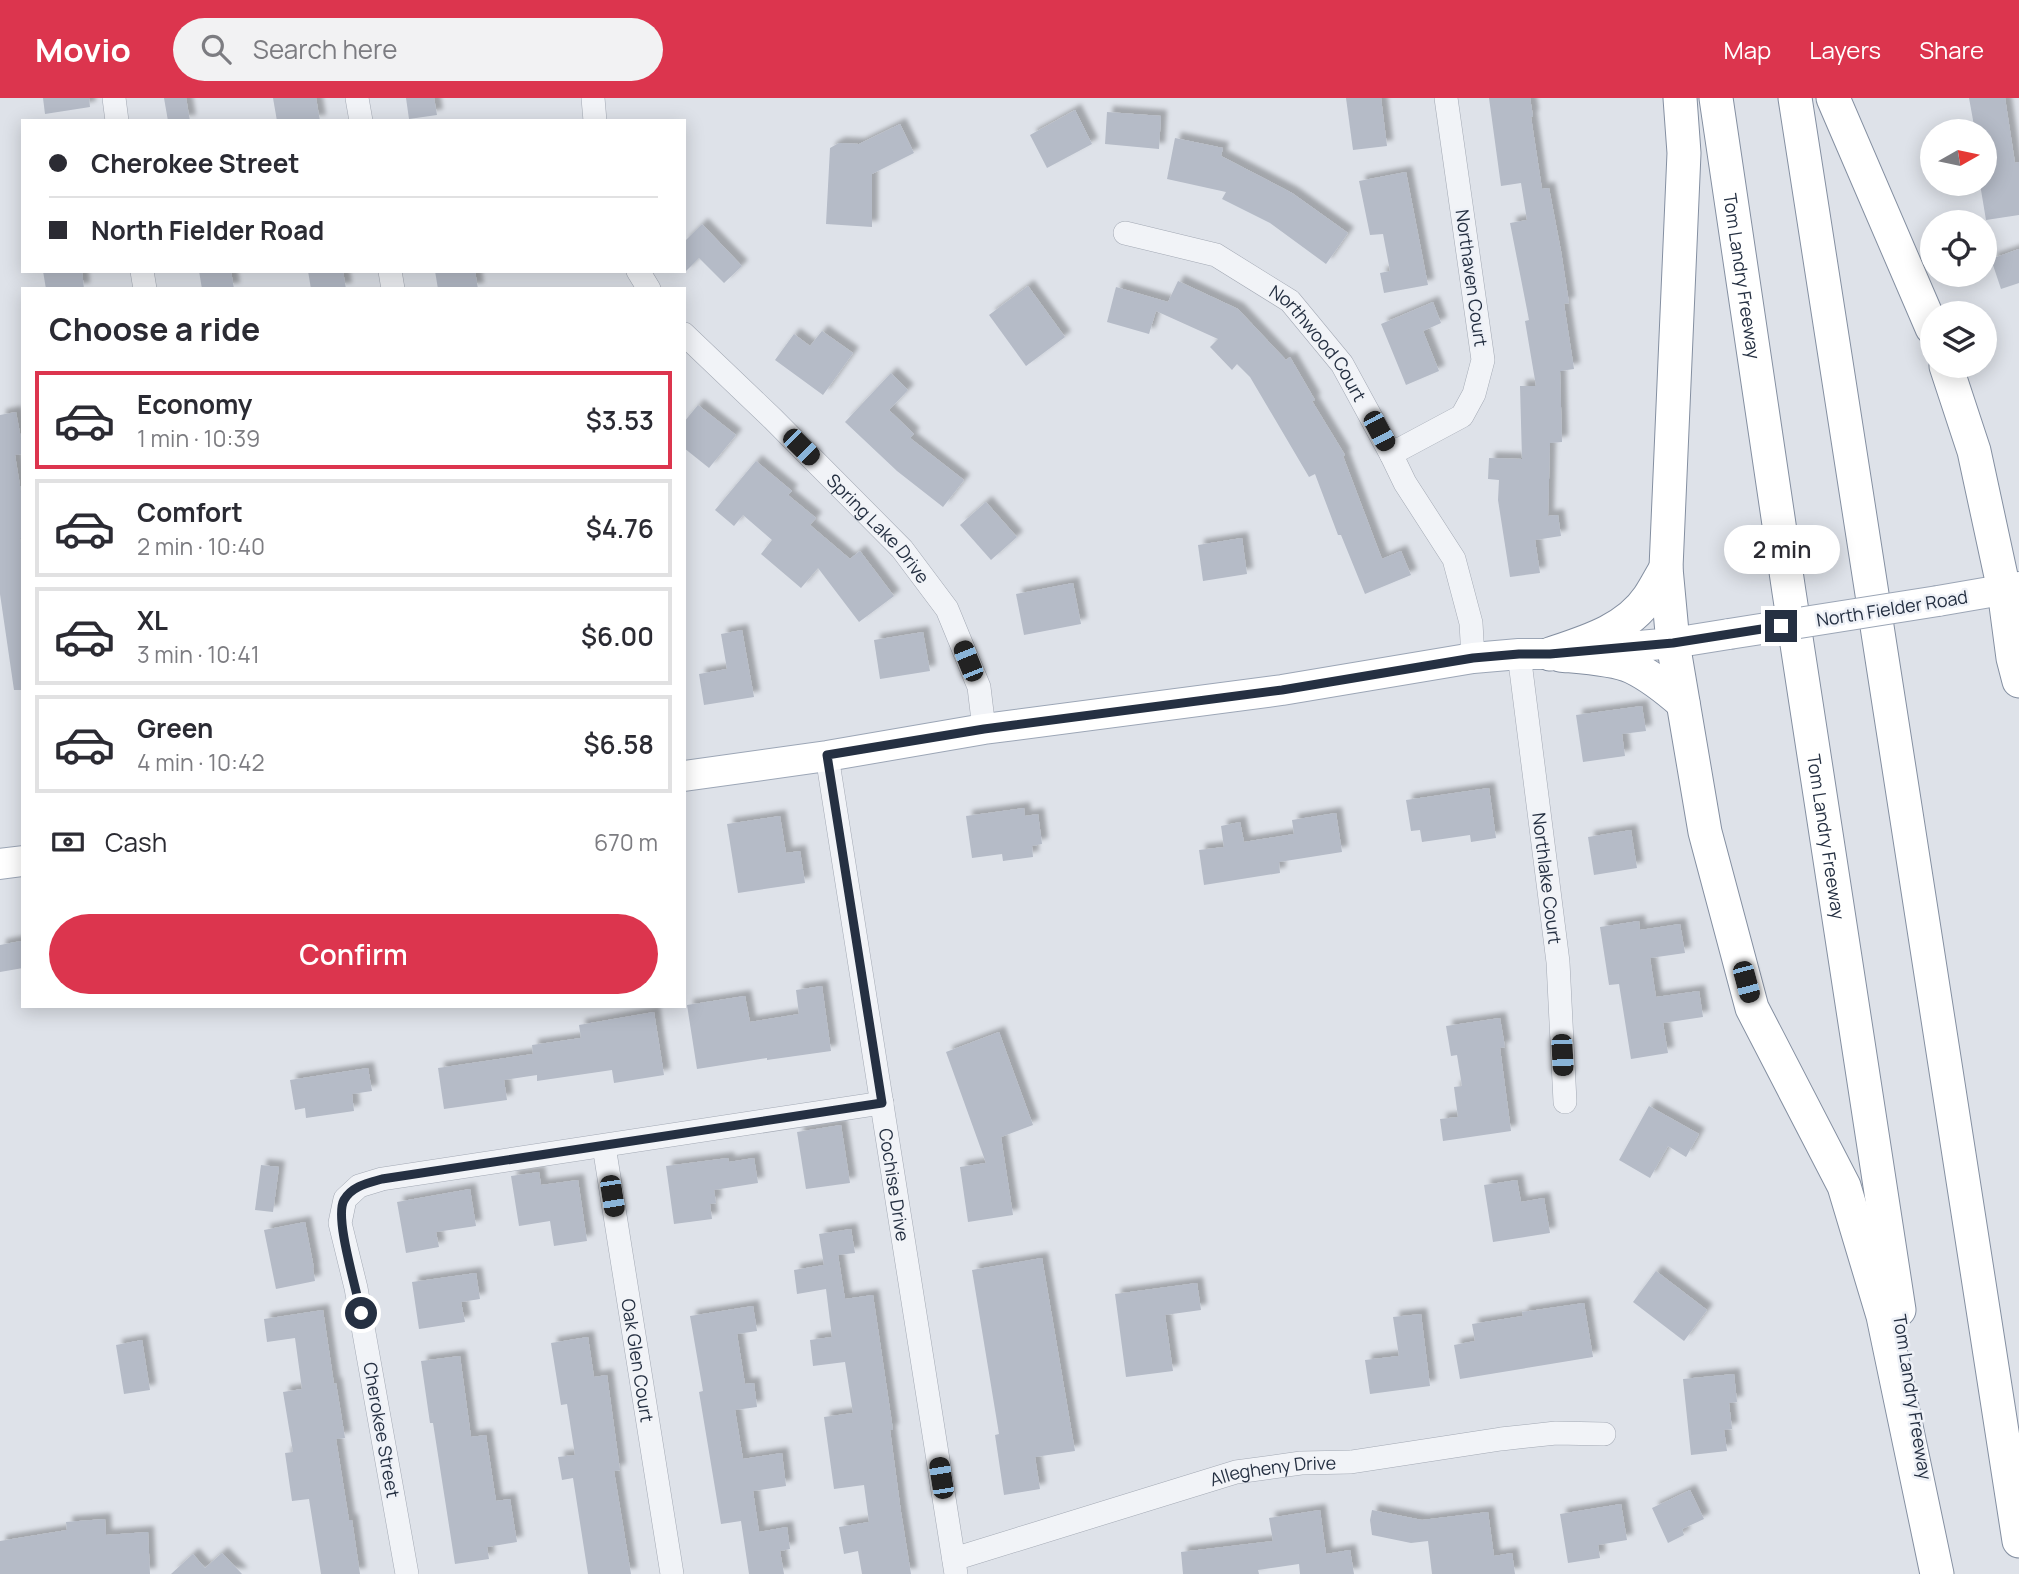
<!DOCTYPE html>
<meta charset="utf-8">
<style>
body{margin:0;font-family:Manrope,sans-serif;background:#f2f2f3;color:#2b2b33;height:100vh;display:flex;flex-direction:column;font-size:26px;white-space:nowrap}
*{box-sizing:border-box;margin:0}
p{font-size:23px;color:#7c7c81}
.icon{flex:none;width:38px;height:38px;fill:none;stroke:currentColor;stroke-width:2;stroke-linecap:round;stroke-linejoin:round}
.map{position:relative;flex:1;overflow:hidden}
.panel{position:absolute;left:21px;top:189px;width:665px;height:721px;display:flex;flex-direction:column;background:#fff;border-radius:0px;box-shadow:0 4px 18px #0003}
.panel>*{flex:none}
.banner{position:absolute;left:21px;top:21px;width:665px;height:154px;border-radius:0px;box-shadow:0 4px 18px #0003;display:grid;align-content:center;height:154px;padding:0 28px;background:#fff}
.needle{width:46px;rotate:81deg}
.tools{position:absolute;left:1920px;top:21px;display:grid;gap:14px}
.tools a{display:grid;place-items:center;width:77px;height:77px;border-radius:50%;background:#fff;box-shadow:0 4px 18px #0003;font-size:35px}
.end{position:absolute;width:32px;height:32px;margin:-16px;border:9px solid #253042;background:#fff;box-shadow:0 0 0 4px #fff}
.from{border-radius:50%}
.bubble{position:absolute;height:49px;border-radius:24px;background:#fff;box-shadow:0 4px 18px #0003;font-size:23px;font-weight:600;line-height:49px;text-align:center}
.car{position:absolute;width:21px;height:42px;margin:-21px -10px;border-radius:9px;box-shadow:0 0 5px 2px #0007;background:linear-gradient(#222 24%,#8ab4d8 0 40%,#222 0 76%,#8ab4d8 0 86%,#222 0)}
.banner b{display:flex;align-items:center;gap:24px;height:66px;font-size:26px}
.banner b+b{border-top:2px solid #e1e1e2}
.banner i{width:18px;height:18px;background:#2b2b33}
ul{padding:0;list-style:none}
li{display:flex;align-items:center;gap:21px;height:98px;margin:0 14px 10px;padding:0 14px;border:4px solid #e1e1e2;border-radius:0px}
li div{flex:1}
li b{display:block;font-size:26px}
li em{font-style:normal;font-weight:600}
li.current{border-color:#dc354e}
li>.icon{width:63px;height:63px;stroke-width:1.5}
h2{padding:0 28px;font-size:32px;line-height:84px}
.pay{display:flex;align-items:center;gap:18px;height:77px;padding:0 28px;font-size:26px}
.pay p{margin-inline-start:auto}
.action{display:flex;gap:14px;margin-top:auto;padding:14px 28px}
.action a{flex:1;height:80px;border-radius:42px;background:#dc354e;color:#fff;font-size:28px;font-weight:600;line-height:80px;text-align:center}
header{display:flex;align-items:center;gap:42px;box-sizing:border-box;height:98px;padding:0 35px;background:#dc354e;color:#fff}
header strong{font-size:33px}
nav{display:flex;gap:38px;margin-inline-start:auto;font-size:24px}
.search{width:490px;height:63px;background:#f2f2f3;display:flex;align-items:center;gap:18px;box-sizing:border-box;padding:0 24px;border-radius:38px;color:#7c7c81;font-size:26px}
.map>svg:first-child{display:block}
</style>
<header>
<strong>Movio</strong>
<div class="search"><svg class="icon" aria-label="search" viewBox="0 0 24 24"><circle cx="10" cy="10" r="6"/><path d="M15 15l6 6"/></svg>Search here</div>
<nav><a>Map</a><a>Layers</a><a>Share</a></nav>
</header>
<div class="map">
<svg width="2019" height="1476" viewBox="0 0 2019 1476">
<defs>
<filter id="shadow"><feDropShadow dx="6" dy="-6" stdDeviation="2" flood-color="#0004"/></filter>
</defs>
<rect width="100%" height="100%" fill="#dee2e9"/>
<g fill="#b5bbc7" filter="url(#shadow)">
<polygon points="43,0 89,0 90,9 45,16"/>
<polygon points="164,0 186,0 190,23 168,23"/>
<polygon points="273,0 316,0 320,23 277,23"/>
<polygon points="406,0 434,0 437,17 409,21"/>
<polygon points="1346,0 1381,0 1387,48 1353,52"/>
<polygon points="1489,0 1530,0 1533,18 1531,19 1542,91 1549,90 1561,153 1569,205 1564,206 1574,271 1560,273 1562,344 1550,345 1548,418 1558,417 1561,438 1535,442 1540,475 1510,479 1498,402 1499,382 1488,381 1489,360 1522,361 1520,288 1536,288 1525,223 1529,222 1510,125 1527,122 1521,85 1501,88"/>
<polygon points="1969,0 2005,0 2015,65 2019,64 2019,117 1986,122 1980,86 1984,86 1984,33 1975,33"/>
<polygon points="1075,12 1092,46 1047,70 1030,37"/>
<polygon points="1107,14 1161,18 1159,51 1105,46"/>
<polygon points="900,26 914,55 872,76 872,129 826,126 830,50 839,45 859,46"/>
<polygon points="1175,40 1223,50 1221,58 1292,95 1348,135 1326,166 1270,125 1222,101 1226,94 1167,81"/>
<polygon points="1406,74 1428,187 1384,195 1380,175 1390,173 1383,136 1370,137 1359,83"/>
<polygon points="702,126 742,168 724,185 699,160 684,175 684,144"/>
<polygon points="2019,151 2019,185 2001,191 1991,161"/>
<polygon points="43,173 82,173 84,191 46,191"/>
<polygon points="199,173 231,173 234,191 202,191"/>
<polygon points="308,173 343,173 346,191 311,191"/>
<polygon points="435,173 475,173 478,191 438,191"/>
<polygon points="1178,183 1238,211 1286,262 1290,259 1315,302 1312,303 1345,357 1343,358 1382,461 1401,453 1411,477 1365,496 1341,437 1338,437 1315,376 1309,379 1250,279 1237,266 1232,272 1210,249 1218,241 1156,213 1149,236 1107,224 1116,189 1168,204"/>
<polygon points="1028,188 1065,239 1026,268 989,217"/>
<polygon points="1433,204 1441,225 1423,233 1439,273 1406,287 1381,226"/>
<polygon points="822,233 853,255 823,297 775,262 794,236 810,248"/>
<polygon points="891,275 908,292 889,312 914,336 910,340 964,382 943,409 897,373 845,324"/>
<polygon points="698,307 736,337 709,370 684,350 684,324"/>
<polygon points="16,314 23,351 23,356 15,357 23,406 23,440 20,440 23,459 23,592 14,592 0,496 0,317"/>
<polygon points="756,363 792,393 788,397 816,420 810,427 850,461 860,453 894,498 859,524 818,470 801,490 761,456 772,442 743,417 734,428 715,412"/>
<polygon points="986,404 1017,439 991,462 960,427"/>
<polygon points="1242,440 1247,476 1203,483 1198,447"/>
<polygon points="1073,485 1081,526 1024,537 1016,496"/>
<polygon points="742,532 754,599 704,607 699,576 727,571 721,536"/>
<polygon points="923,534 930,573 880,581 874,542"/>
<polygon points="1642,608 1646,633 1622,636 1625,658 1583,664 1576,617"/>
<polygon points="1489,690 1496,740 1471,744 1470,737 1422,744 1420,732 1411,733 1406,702"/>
<polygon points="1024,710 1025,718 1038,716 1042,746 1032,748 1033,759 1003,763 1002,756 972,760 966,718"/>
<polygon points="1336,715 1342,754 1279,764 1280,775 1204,787 1199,752 1224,749 1221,728 1240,724 1244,744 1294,736 1292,722"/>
<polygon points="780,718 786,755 800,753 805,785 738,795 727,726"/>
<polygon points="1631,732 1637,770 1594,777 1588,739"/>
<polygon points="1639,823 1640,832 1680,826 1685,855 1650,860 1656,899 1699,893 1703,919 1663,925 1668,955 1631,961 1619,886 1609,887 1600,829"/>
<polygon points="21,843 23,870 0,874 0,847"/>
<polygon points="822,888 831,953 767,962 767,960 697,971 687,907 745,898 750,924 799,916 796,892"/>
<polygon points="654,914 664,977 614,985 612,972 537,983 537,977 504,982 507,1002 444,1011 438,970 533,956 532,947 581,940 579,927"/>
<polygon points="1500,920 1505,949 1500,950 1511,1033 1443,1043 1440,1021 1458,1019 1454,989 1462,988 1457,957 1451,958 1446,928"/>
<polygon points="999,934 1033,1027 1001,1039 1013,1117 968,1124 960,1069 986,1065 946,954"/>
<polygon points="368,970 372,993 352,996 354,1013 306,1020 305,1010 295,1012 290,982"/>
<polygon points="1649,1008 1699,1036 1686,1059 1668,1048 1650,1080 1619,1062"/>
<polygon points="841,1027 850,1085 806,1091 797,1034"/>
<polygon points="728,1060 729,1064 754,1060 758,1085 714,1092 716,1105 710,1106 712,1121 674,1126 666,1068"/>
<polygon points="261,1067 279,1069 273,1114 255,1112"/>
<polygon points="539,1074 541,1087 578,1082 587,1143 554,1148 550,1123 519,1128 511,1078"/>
<polygon points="1517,1082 1521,1104 1544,1100 1550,1135 1493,1144 1484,1087"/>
<polygon points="470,1091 476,1128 436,1134 439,1149 406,1155 397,1104"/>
<polygon points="305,1124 314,1170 313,1170 315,1183 276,1191 264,1132"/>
<polygon points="851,1131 855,1155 838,1157 845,1201 873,1197 893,1332 890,1332 901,1414 911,1476 862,1476 858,1453 844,1456 839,1429 869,1424 864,1387 834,1391 824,1319 853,1315 845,1264 813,1268 810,1242 832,1239 826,1191 797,1196 794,1172 824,1167 819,1136"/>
<polygon points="1042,1160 1075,1353 1035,1359 1040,1391 1004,1397 995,1337 999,1336 972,1172"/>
<polygon points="1656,1173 1707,1212 1684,1243 1633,1204"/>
<polygon points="476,1175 480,1201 461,1204 465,1224 419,1231 412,1184"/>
<polygon points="1197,1185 1201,1212 1165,1217 1173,1273 1126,1279 1115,1196"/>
<polygon points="1584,1205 1593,1259 1460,1281 1454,1247 1475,1243 1472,1226 1523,1218 1522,1214"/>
<polygon points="753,1208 757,1233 737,1236 745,1286 754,1285 757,1309 735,1312 743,1361 782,1355 786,1388 753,1393 759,1434 787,1429 790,1451 780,1453 784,1476 749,1476 741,1423 721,1426 699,1294 703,1293 690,1218"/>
<polygon points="323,1212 334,1286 336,1285 345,1340 336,1341 349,1422 352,1422 360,1476 321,1476 309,1401 292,1403 285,1355 293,1354 283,1294 302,1291 295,1240 267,1244 264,1221"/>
<polygon points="1421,1216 1430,1288 1370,1296 1365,1262 1399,1258 1393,1219"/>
<polygon points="588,1239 594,1279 607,1277 620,1372 614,1373 631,1476 588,1476 573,1380 562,1382 558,1359 575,1357 567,1306 561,1307 551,1245"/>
<polygon points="142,1242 150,1292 124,1296 116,1247"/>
<polygon points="460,1258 471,1339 486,1337 496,1403 510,1401 517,1444 487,1449 489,1461 455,1466 433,1325 430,1325 421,1263"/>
<polygon points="1734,1276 1737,1304 1729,1305 1732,1331 1724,1332 1727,1353 1691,1357 1683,1281"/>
<polygon points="1690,1392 1704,1421 1682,1431 1684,1437 1668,1445 1652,1410"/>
<polygon points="1621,1406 1627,1442 1598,1447 1600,1460 1568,1465 1560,1416"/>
<polygon points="1320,1412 1326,1456 1350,1452 1354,1476 1300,1476 1299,1466 1258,1472 1259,1476 1183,1476 1181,1454 1273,1443 1269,1420"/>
<polygon points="1372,1412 1422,1422 1488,1414 1494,1458 1512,1455 1515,1476 1432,1476 1428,1443 1411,1445 1372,1437 1370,1422"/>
<polygon points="105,1421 106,1437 148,1434 150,1476 0,1476 0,1443 67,1432 66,1424"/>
<polygon points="222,1455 242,1476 171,1476 193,1456 205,1470"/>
</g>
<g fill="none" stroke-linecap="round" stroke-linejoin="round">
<defs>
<g id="minor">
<polyline points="114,0 117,23"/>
<polyline points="357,0 361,23"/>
<polyline points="593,0 595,23"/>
<path id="s1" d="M 1125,135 L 1216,157 L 1290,203 L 1342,266 L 1391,356 L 1405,385 L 1454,461 L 1471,525 L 1473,560"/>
<polyline points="142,173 145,191"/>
<polyline points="390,173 393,191"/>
<polyline points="638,173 649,191"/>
<path id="s2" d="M 684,236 L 773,321 L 902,451 L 947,511 L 979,589 L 984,631"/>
<polyline points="1391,356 1462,318 1474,296 1483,262 1446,0"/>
<path id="s3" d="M 1519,556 L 1558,864 L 1565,1004"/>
<path id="s4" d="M 827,658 L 956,1476"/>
<path id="s5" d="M 604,1048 L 672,1476"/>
<path id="s6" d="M 954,1461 L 1236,1374 L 1301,1365 L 1351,1364 L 1501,1341 L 1556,1335 L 1604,1336"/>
<polyline points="407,1476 356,1190 340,1125 345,1101 359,1088 382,1081 882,1005"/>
</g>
<g id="major">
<polyline points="1938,503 2019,489"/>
<polyline points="684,678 827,658 984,631 1282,592 1473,560 1519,556 1550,556 1673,545 1729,536"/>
<polyline points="0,766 23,763"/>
</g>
<g id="highway">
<polyline points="1680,0 1684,55 1666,470 1673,545 1705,734 1752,910 1844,1088 1883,1218 1937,1476"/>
<path id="s7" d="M 1716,0 L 1789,494 L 1899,1212"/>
<polyline points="1795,0 2019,1443"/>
<polyline points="1833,0 1932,230"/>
<polyline points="1946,268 1974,353 2004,492 2013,560 2019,583"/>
<path d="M 1550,556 C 1586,544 1627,532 1649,499 C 1655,490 1660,480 1666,470"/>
<path d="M 1560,557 C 1580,559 1615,561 1632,569 C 1651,578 1667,591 1683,605"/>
</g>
</defs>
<use href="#minor" stroke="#a3a9b4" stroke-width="24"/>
<use href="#major" stroke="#9ca6b6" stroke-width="32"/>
<use href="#highway" stroke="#848fa1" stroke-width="35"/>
<use href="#minor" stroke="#f1f3f7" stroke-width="23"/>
<use href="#major" stroke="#fff" stroke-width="30"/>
<use href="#highway" stroke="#fff" stroke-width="33"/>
<defs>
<polyline id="major-bridge" points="1729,536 1938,503"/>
</defs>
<use href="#major-bridge" stroke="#9ca6b6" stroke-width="32" stroke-linecap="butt"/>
<use href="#major-bridge" stroke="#fff" stroke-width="30"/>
</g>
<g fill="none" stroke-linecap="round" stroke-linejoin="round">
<path stroke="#253042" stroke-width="9" d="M 361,1215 C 357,1192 334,1120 344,1102 C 352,1088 368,1085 382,1081 L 882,1005 L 827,657 L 984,631 L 1282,592 L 1473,560 L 1519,556 L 1550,556 L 1673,545 L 1781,528"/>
</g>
<g text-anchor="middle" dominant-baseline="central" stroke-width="5" stroke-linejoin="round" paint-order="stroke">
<g font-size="18" fill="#253042" stroke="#eef1f7">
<text stroke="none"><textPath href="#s7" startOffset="180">Tom Landry Freeway</textPath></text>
<text transform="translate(1472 180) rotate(82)">Northaven Court</text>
<text stroke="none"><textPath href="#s1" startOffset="231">Northwood Court</textPath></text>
<text stroke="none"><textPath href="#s2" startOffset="275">Spring Lake Drive</textPath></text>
<text transform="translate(1892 510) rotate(-9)">North Fielder Road</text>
<text stroke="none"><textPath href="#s7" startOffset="747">Tom Landry Freeway</textPath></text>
<text stroke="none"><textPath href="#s3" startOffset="226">Northlake Court</textPath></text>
<text stroke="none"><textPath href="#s4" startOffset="434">Cochise Drive</textPath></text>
<text stroke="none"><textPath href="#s5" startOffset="217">Oak Glen Court</textPath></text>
<text transform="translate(1913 1299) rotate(81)">Tom Landry Freeway</text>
<text transform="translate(382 1332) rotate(80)">Cherokee Street</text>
<text stroke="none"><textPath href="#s6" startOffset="332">Allegheny Drive</textPath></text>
</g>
</g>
</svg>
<div class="tools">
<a><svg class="needle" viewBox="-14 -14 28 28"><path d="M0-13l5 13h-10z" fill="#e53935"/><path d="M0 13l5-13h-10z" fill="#7c7c81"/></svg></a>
<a><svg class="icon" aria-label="locate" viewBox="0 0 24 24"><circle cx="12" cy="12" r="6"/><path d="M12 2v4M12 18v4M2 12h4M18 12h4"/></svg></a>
<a><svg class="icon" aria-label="layers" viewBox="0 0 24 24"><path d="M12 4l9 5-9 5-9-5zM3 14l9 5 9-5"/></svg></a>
</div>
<i class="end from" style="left:361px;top:1215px"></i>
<i class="end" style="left:1781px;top:528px"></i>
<div class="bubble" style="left:1724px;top:427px;width:116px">2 min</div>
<i class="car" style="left:1379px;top:333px;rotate:152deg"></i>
<i class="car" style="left:801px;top:349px;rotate:135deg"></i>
<i class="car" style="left:968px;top:563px;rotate:338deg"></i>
<i class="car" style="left:1746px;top:884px;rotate:165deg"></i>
<i class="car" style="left:1562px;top:957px;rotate:177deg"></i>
<i class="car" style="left:612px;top:1098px;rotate:171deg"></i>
<i class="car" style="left:941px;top:1380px;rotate:351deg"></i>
<div class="banner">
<b><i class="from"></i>Cherokee Street</b>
<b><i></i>North Fielder Road</b>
</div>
<section class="panel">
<h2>Choose a ride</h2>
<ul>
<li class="current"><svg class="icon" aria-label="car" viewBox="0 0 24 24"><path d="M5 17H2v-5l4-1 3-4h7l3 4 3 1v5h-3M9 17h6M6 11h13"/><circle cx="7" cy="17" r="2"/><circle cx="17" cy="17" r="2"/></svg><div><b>Economy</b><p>1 min · 10:39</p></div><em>$3.53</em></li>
<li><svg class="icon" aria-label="car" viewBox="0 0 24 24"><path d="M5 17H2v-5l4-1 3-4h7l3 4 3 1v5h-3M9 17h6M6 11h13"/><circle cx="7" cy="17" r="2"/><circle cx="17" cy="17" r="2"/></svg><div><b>Comfort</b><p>2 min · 10:40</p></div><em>$4.76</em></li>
<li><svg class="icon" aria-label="car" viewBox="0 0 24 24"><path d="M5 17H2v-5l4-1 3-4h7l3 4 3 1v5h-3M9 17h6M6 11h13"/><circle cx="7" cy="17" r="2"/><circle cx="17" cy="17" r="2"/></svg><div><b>XL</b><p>3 min · 10:41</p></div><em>$6.00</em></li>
<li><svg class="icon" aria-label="car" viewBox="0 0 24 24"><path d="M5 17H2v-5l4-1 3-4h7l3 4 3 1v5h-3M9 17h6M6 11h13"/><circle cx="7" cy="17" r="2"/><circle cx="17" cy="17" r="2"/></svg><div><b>Green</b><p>4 min · 10:42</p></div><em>$6.58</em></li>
</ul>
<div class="pay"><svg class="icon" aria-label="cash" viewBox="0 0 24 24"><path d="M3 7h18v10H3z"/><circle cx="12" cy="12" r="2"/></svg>Cash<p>670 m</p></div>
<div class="action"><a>Confirm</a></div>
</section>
</div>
